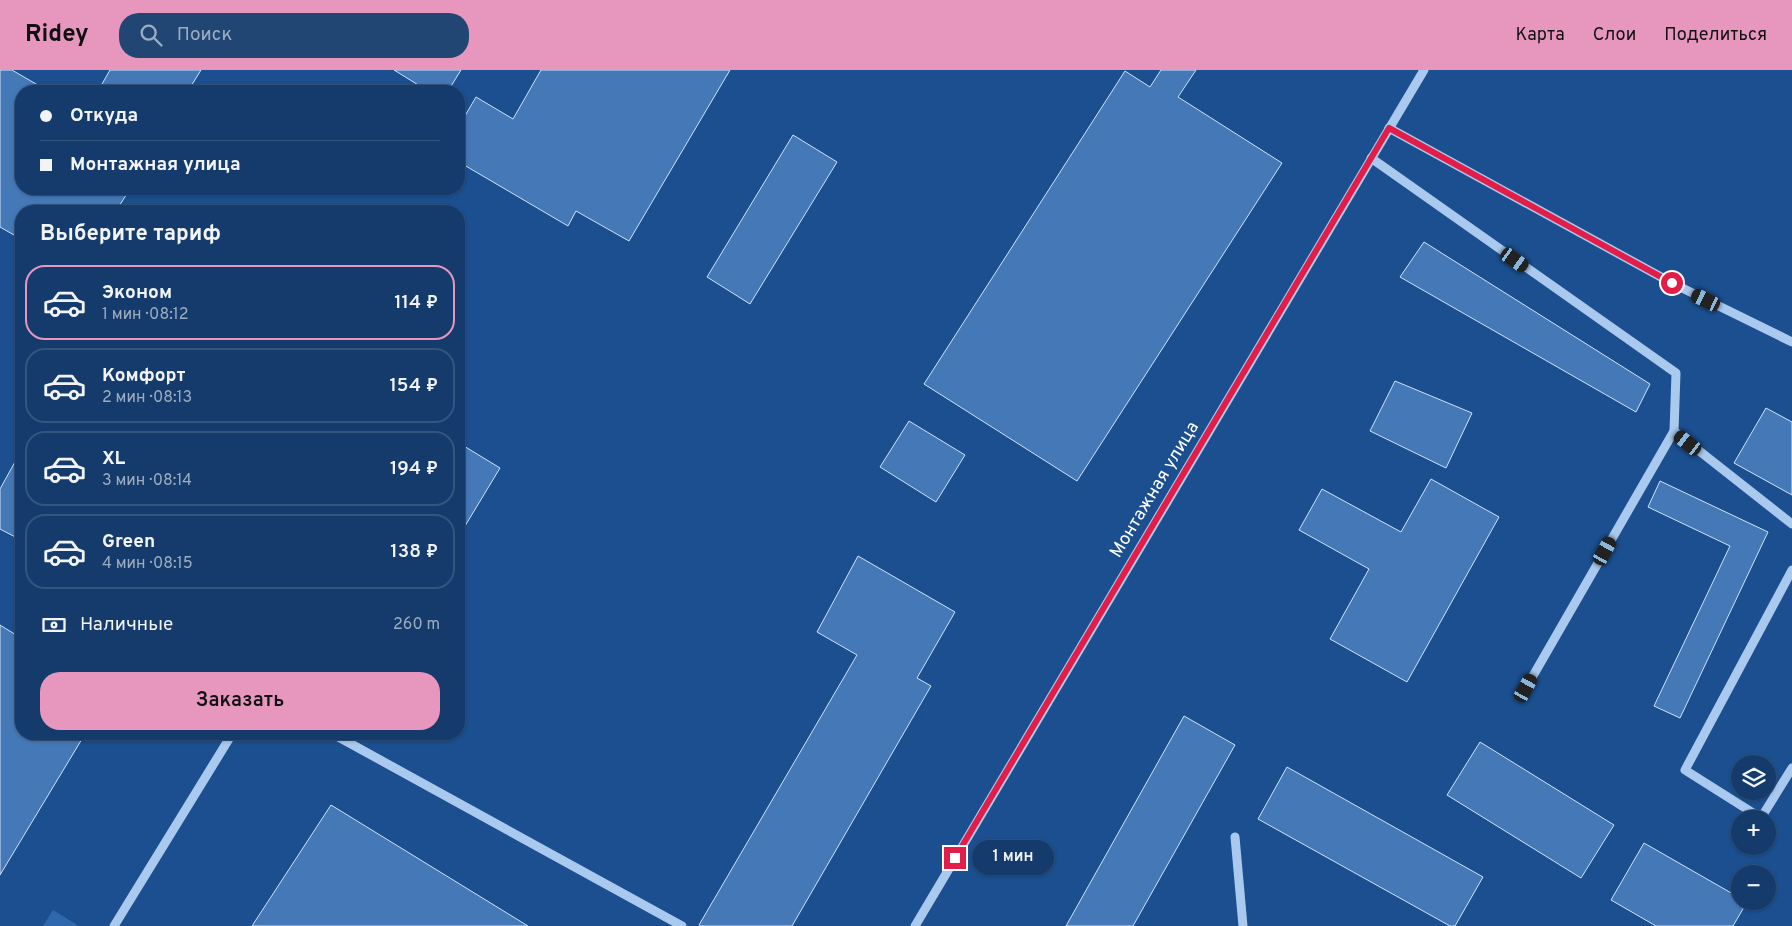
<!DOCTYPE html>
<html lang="ru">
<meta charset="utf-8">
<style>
body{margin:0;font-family:Overpass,sans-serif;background:#214673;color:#f1f3f6;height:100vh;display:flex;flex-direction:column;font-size:19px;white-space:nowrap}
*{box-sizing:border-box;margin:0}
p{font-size:16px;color:#9dadc1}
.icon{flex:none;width:28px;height:28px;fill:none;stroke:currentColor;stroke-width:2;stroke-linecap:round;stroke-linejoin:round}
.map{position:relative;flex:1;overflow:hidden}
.side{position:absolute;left:15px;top:135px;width:450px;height:535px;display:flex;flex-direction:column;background:#143b6b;border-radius:20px;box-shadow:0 1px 4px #0004,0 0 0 1px #33557e}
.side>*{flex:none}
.hud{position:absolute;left:15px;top:15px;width:450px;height:110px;border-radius:20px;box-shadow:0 1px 4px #0004,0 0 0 1px #33557e;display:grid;align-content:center;height:110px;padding:0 25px;background:#143b6b}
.buttons{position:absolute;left:1731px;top:685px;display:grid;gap:10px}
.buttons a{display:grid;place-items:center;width:45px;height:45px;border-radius:50%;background:#143b6b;box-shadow:0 1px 4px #0004,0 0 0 1px #33557e;font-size:25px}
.end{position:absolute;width:22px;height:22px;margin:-11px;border:6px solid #e11d48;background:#fff;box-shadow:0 0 0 2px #fff}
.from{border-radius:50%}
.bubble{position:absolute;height:35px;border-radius:18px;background:#143b6b;box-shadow:0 1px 4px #0004,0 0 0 1px #33557e;font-size:16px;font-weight:600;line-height:35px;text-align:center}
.car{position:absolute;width:15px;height:30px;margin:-15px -8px;border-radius:6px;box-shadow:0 0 4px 1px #0007;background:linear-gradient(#222 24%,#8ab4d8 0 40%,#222 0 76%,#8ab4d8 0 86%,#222 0)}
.hud b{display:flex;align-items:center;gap:18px;height:48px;font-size:19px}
.hud b+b{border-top:1px solid #33557e}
.hud i{width:12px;height:12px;background:#f1f3f6}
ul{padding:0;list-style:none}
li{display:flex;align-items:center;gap:15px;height:75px;margin:0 10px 8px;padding:0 15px;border:2px solid #33557e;border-radius:20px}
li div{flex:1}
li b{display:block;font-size:19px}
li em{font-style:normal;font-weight:600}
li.current{border-color:#e797bd}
li>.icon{width:45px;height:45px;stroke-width:1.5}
h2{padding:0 25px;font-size:22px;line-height:60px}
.pay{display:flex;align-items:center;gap:12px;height:55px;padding:0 25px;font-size:19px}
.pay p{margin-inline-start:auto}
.button{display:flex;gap:10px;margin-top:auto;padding:10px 25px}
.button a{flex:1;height:58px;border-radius:20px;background:#e797bd;color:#111;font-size:20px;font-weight:600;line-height:58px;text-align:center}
header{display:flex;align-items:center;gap:30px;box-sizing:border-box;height:70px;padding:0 25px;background:#e797bd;color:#111}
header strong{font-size:24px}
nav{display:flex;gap:28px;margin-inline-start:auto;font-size:18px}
.search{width:350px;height:45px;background:#214673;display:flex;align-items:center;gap:12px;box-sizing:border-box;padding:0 18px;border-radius:20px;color:#9dadc1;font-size:19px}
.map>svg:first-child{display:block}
</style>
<header>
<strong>Ridey</strong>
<div class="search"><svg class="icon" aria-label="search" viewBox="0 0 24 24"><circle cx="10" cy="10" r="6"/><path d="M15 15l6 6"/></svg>Поиск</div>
<nav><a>Карта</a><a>Слои</a><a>Поделиться</a></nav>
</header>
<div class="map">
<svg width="1792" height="856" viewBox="0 0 1792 856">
<rect width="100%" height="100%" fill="#1b4f8f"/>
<polygon fill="#2e69ad" points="53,840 79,856 43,856"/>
<g fill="#4478b7" stroke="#cfe3fa">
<polygon points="0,0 12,0 48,21 21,21 21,119 130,119 116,141 21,141 21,169 0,157"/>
<polygon points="110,0 201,0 188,21 98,21"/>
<polygon points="394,0 461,0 448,21 428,21"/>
<polygon points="541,0 730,0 629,171 576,141 568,156 459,92 459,56 476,27 513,49"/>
<polygon points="1161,0 1196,0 1178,27 1282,93 1077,411 924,314 1125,1 1150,17"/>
<polygon points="793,65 837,92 750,234 707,207"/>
<polygon points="1424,172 1650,314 1636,342 1400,207"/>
<polygon points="1395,311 1472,343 1446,398 1370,361"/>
<polygon points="1766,338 1792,352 1792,425 1734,393"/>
<polygon points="909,351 965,385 936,432 880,397"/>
<polygon points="459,373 500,398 459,466"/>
<polygon points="21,381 21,470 0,459 0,419"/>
<polygon points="1431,409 1499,447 1407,612 1330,569 1369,499 1299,460 1322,419 1401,462"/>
<polygon points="1660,411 1768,462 1680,648 1654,636 1730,476 1648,437"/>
<polygon points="858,486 955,542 917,608 931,616 792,856 701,856 699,855 857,585 817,562"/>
<polygon points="0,555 21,568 21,664 85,664 0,805"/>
<polygon points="1184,646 1235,675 1133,856 1066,856"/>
<polygon points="1480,672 1614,755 1581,808 1447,725"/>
<polygon points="1287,697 1483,807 1455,856 1450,856 1258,749"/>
<polygon points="331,735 528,856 252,856"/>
<polygon points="1644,773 1740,828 1740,831 1747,832 1733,856 1656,856 1611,830"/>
</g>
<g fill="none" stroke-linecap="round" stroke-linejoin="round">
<g stroke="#a9c9ee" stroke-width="9">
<polyline points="1389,58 1672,213 1792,272"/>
<polyline points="1371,88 1676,303 1674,361 1526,618"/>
<polyline points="1674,361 1792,454"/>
<polyline points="1792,500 1685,700 1761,748 1792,698"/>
<polyline points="333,664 682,856"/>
<polyline points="1235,767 1243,856"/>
<polyline points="114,856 232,664"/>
<polyline points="915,856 1424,0"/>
</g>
</g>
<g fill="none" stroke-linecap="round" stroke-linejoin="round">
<polyline stroke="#e11d48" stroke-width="6" points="955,788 1389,58 1672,213"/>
</g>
<g text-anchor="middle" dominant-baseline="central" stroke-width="4" stroke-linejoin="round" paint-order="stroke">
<g font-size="18" fill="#fff" stroke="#1b4f8f">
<text transform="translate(1155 420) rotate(-59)">Монтажная улица</text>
</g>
</g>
</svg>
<div class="buttons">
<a><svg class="icon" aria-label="layers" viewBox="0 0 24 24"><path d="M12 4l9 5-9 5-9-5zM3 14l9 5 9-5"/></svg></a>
<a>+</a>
<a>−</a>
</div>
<i class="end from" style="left:1672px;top:213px"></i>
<i class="end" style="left:955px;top:788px"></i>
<div class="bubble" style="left:972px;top:770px;width:82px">1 мин</div>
<i class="car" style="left:1515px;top:190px;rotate:125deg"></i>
<i class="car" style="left:1706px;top:230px;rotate:296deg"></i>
<i class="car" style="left:1688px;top:373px;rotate:308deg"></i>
<i class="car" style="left:1605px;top:481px;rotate:29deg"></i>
<i class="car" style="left:1526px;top:618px;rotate:29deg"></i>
<div class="hud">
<b><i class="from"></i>Откуда</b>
<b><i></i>Монтажная улица</b>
</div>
<section class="side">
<h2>Выберите тариф</h2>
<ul>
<li class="current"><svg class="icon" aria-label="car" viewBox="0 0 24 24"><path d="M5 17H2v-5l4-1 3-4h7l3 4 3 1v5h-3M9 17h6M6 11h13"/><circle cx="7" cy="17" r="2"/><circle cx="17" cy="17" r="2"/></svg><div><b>Эконом</b><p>1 мин · 08:12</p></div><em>114 ₽</em></li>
<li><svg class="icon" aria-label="car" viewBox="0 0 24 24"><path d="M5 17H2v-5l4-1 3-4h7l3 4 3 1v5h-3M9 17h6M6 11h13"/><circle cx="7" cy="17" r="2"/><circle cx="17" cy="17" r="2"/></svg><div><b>Комфорт</b><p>2 мин · 08:13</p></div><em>154 ₽</em></li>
<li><svg class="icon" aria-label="car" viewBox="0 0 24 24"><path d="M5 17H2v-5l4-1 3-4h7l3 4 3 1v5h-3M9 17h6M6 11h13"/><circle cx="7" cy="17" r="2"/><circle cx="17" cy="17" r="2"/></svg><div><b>XL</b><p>3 мин · 08:14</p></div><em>194 ₽</em></li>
<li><svg class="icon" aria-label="car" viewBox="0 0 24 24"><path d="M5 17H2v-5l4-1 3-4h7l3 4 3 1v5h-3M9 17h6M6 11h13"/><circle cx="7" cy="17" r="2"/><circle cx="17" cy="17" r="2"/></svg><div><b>Green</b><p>4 мин · 08:15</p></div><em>138 ₽</em></li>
</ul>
<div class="pay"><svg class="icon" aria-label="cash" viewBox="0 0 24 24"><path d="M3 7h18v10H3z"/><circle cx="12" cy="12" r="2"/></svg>Наличные<p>260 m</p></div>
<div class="button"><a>Заказать</a></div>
</section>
</div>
